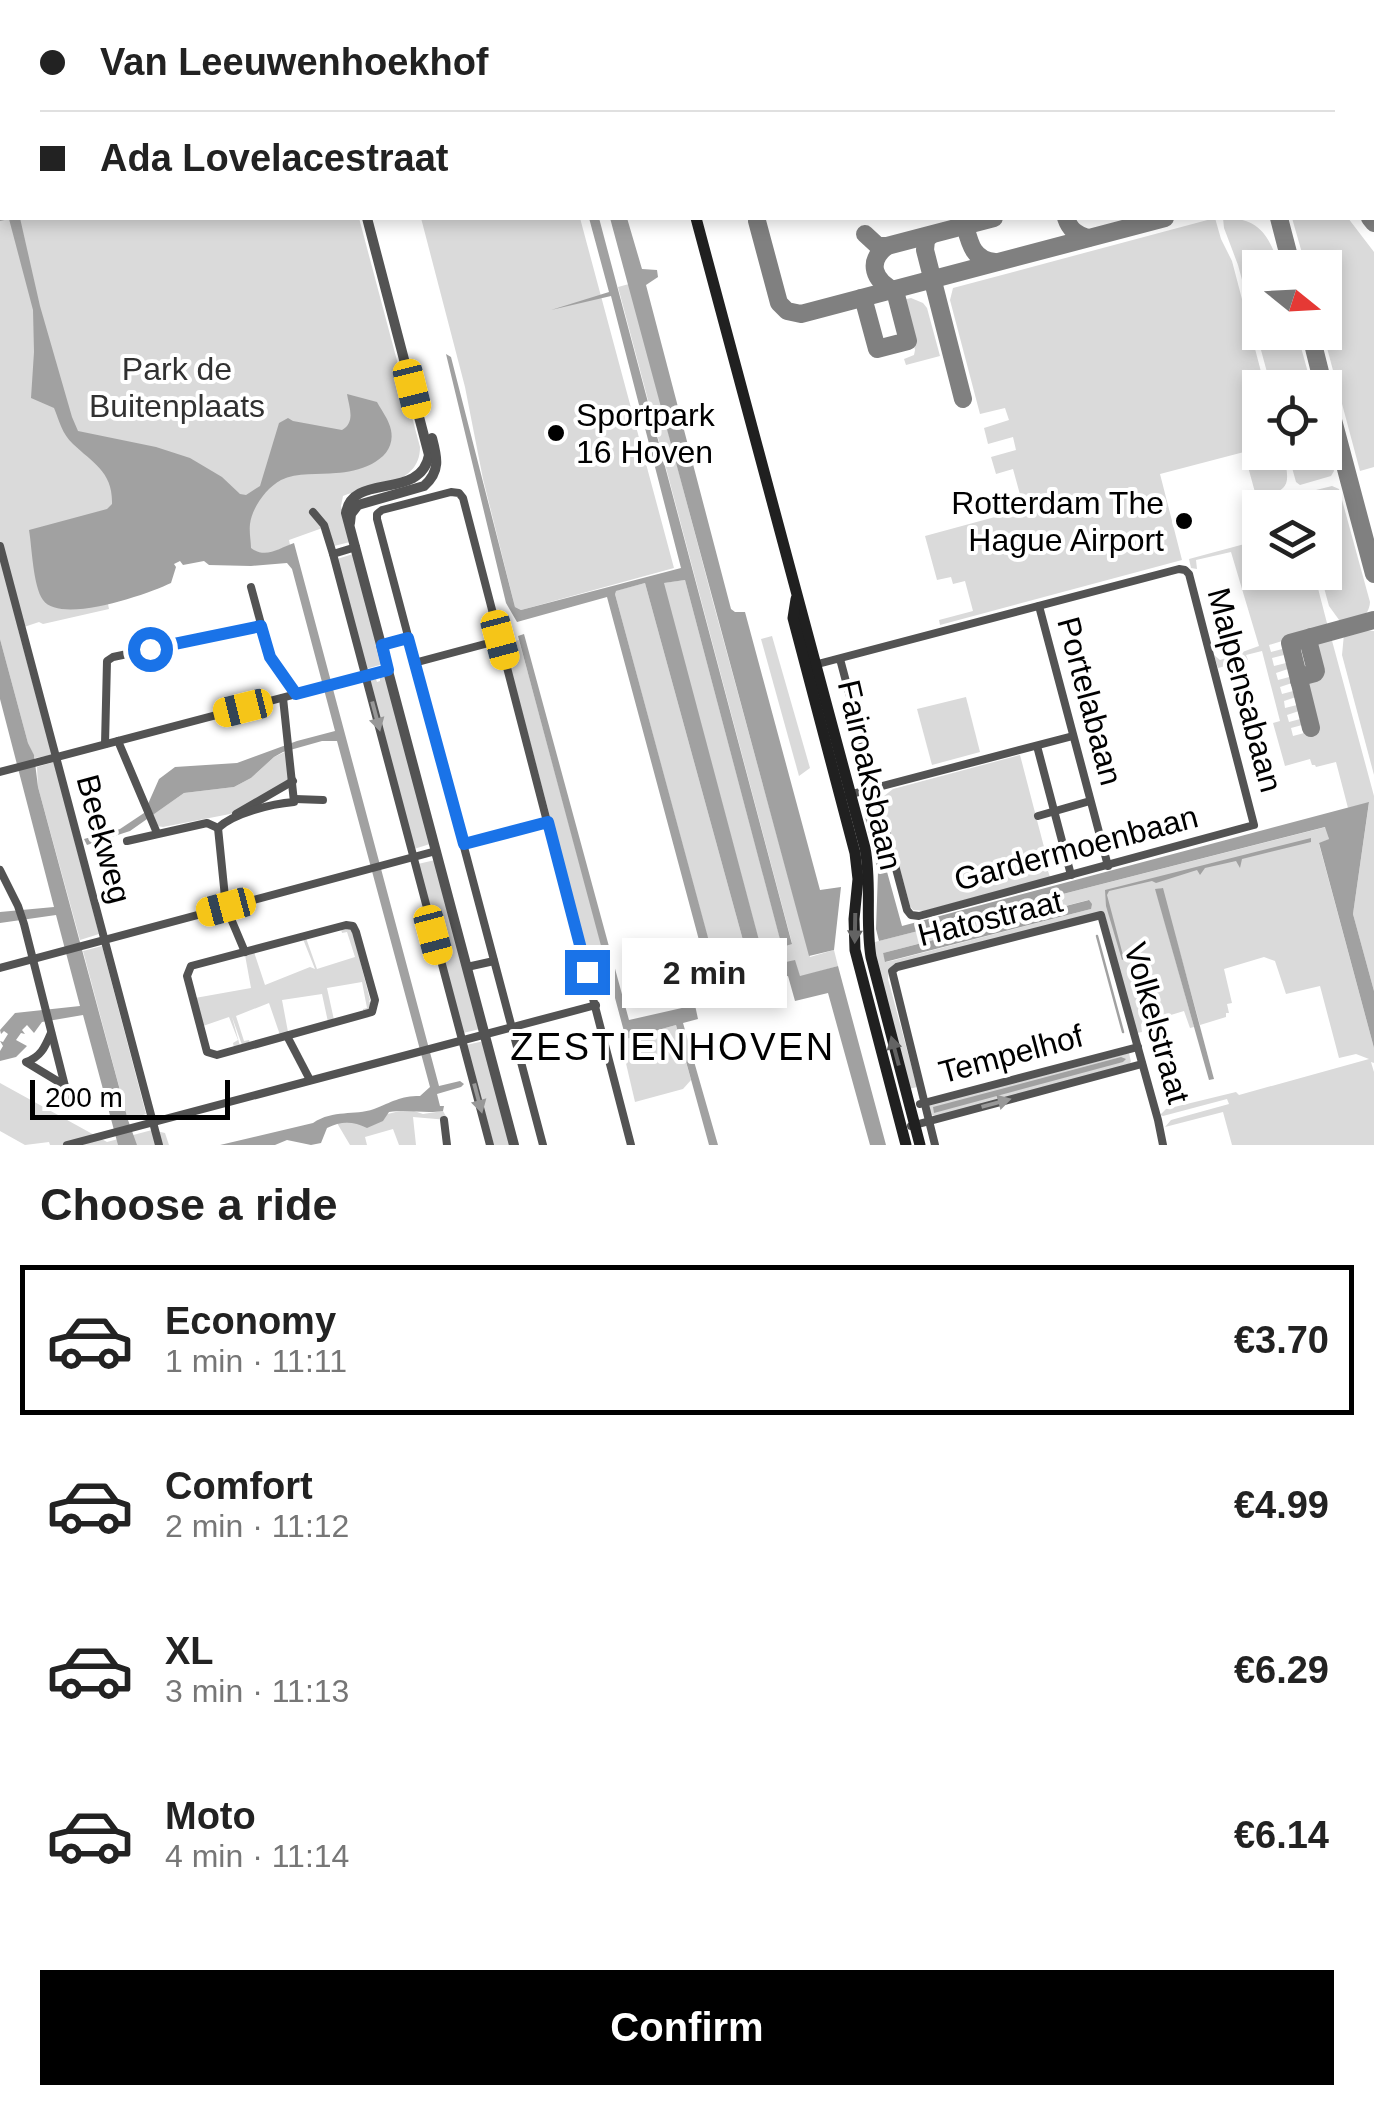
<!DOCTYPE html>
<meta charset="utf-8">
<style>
body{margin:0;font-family:Arial,sans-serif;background:#f2f2f2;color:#222;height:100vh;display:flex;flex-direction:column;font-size:38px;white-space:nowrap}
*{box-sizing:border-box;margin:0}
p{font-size:32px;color:#767676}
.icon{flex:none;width:55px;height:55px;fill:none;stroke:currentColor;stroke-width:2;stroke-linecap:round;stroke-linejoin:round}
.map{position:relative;height:1145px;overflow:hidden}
.drawer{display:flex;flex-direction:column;background:#fff;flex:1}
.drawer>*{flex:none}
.top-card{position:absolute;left:0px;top:0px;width:1375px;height:220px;box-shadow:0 5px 15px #0003;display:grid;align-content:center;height:220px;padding:0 40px;background:#fff}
.needle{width:65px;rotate:108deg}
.tools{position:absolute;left:1242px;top:250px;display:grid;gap:20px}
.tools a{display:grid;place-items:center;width:100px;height:100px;border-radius:0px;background:#fff;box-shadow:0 5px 15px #0003;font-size:50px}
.scale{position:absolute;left:30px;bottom:25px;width:200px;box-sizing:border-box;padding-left:10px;border:5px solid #000;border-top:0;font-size:28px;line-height:35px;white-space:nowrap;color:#000;-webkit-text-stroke:8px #fff;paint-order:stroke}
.end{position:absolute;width:45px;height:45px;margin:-22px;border:12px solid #1a73e8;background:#fff;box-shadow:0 0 0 5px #fff}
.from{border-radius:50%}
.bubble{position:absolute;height:70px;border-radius:0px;background:#fff;box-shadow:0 5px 15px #0003;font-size:32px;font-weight:700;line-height:70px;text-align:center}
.car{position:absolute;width:30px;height:60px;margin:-30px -15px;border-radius:12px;box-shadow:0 0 8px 2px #0007;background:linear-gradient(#f5c518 24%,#345 0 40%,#f5c518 0 76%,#345 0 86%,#f5c518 0)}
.top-card b{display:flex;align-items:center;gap:35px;height:95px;font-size:38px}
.top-card b+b{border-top:2px solid #e0e0e0}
.top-card i{width:25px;height:25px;background:#222}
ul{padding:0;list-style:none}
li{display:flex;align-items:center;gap:30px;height:150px;margin:0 20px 15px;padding:0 20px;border:5px solid transparent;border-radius:0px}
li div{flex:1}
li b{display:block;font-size:38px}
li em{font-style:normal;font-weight:700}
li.active{border-color:#000}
li>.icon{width:90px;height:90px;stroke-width:1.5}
h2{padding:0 40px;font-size:45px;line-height:120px}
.primary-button{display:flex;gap:20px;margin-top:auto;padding:20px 40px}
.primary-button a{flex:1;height:115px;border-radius:0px;background:#000;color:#fff;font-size:40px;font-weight:700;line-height:115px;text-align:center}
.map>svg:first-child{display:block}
</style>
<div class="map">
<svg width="1374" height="1145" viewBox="0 0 1374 1145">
<rect width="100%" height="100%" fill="#fff"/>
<g fill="#dadada" fill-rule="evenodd">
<path d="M 0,208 L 2,218 L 359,218 L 420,447 C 420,487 371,484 343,496 L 341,506 L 350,542 L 334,546 L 328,526 L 289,540 L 290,545 L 271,553 L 178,558 L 94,606 L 108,604 L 109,609 L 43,624 L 39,622 L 18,629 L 52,755 L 35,758 L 28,743 L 0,639 Z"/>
<polygon points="421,218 580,218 674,568 521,610 515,607 483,479 465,387"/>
<path d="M 1215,218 L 1221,239 L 1232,261 L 1265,387 L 1260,388 L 1260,452 L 1283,453 C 1291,485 1290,492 1256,496 L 1244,452 L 1160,474 L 1182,560 L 940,625 L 939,620 L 973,611 L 965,581 L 953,584 L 951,577 L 937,580 L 925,536 L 1024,509 L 1013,469 L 996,474 L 991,457 L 1016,450 L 1013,437 L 988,444 L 984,428 L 1009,420 L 1005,408 L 980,414 L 950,300 L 953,288 Z"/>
<path d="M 1223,218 C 1258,217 1270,235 1279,267 L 1260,268 L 1260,332 L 1297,333 L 1312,387 L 1271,387 L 1238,265 L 1224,228 Z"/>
<polygon points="1292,218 1348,218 1374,252 1374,467 1360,471 1323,333 1325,332 1325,268 1306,267"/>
<polygon points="629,284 713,602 810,957 834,950 838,966 800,977 794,960 788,971 768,975 663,583 685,580 782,946 792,943 618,287"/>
<polygon points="911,298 923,303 927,308 940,356 906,365 904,359 914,355 915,350 902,300"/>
<polygon points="1325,437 1334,471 1331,476 1300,485 1296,482 1288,453 1325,452"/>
<path d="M 1332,486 L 1339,489 L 1370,602 C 1369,619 1355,619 1342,624 L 1329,606 L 1320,573 L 1325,572 L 1325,508 L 1303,507 L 1301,498 L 1304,493 Z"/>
<polygon points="1260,524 1260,572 1314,573 1328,627 1269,645 1271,652 1286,648 1288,654 1272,658 1274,666 1290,662 1291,668 1276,673 1278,680 1293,676 1295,682 1280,687 1282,694 1297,690 1299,696 1284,701 1285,708 1301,704 1302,710 1287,715 1289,722 1304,718 1306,724 1291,728 1293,736 1308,732 1310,736 1316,733 1303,683 1317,677 1320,673 1313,646 1314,642 1331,637 1374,796 1374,991 1353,914 1369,803 1348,808 1336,762 1316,767 1315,765 1312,765 1310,759 1285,766 1273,723 1280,721 1262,651 1246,655 1248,660 1218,668 1214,655 1220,660 1259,646 1231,552 1196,560 1197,569 1191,568 1189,559 1252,542 1250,526"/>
<polygon points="353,554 383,664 366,669 337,559"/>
<polygon points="645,583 755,984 756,999 726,1006 615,594 615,591"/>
<polygon points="1362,630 1374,631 1374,775 1342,655 1344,634"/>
<polygon points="772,636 810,768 799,776 761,639"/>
<polygon points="519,640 614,991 605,993 602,981 594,982 504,644"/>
<polygon points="386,677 430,844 414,849 369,681 376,679 377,682 380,681 380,678"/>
<polygon points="966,697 980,752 932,765 917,709"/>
<polygon points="287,751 289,778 286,783 230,814 163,827 157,826 151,816 184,793 234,787 251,778 274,757"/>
<polygon points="1020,755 1050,870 1048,871 1050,877 924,911 913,910 910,906 883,805 884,796 893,789"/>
<polygon points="54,762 99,934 80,940 38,787 37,767"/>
<path d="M 1326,827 L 1329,839 L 1319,844 L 1374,1048 L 1374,1063 L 1371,1062 L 1374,1072 L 1374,1145 L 1232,1145 L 1223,1112 L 1165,1127 L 1171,1120 L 1229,1104 L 1227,1099 L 1163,1116 L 1160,1115 L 1166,1109 L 1236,1092 L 1239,1095 L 1369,1059 L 1356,1054 L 1339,1058 L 1320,986 L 1286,994 L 1275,961 L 1264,957 L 1224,969 L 1232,1003 L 1227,1004 L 1229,1013 L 1226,1013 L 1226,1017 L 1200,1025 L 1162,888 L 1156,890 L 1194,1027 L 1190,1028 L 1184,1011 L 1141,1024 L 1142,1032 L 1137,1033 L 1104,912 L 896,964 L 889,970 L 888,979 L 917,1087 L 909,1089 L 871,943 ZM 1088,900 L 1091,909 L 895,960 L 886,962 L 883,953 Z"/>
<polygon points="435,860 480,1029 463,1033 418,864"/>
<polygon points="348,927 352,929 370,1000 369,1001 373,1008 363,1013 363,1009 367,1008 362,982 327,988 334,1020 328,1022 322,994 282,1000 288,1032 280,1035 269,1003 236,1016 244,1041 249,1040 250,1043 242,1045 232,1017 240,1046 234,1048 233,1043 238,1040 229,1017 203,1026 195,998 251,988 245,955 254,952 265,985 310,967 315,969 303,939 306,938 317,969 355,957 347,932 342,933 341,929"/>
<polygon points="102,946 146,1114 128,1120 83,951"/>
<polygon points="676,1025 691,1080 683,1089 635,1102 621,1042 626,1039"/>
<polygon points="484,1041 510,1145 494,1145 466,1045"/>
<polygon points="1129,1053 1131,1062 1127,1066 936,1116 931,1115 929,1105"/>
<polygon points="0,1083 107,1142 152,1130 165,1133 169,1145 50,1145 49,1142 25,1145 0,1131"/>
<polygon points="408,1109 423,1114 443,1111 448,1120 413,1117 416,1145 399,1145 393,1129 365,1137 367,1145 350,1145 337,1123 355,1122"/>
</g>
<g fill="#a1a1a1">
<path d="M 2,200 L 2,218 L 20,218 L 40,306 L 72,417 L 78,431 L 156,447 L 190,458 L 222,477 L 240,494 L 246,495 L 260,486 L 279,423 L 288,418 L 293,421 L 342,430 C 356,422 349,407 347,394 L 377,402 C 382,411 389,420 391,430 C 397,460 359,472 336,473 C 319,475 297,472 281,480 C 266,488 252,508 250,524 C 249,532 251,541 251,548 C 266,559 279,548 294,543 L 439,1086 L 460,1081 L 464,1084 L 461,1087 L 437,1094 L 440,1106 L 444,1106 L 443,1111 C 424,1114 409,1109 389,1112 L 383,1121 L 367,1128 C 353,1121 341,1121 327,1128 L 321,1143 L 311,1145 L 287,1140 L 275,1145 L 220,1145 L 313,1123 C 334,1109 354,1116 374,1109 C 392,1102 400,1096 420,1096 L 430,1087 L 337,741 L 322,741 L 283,752 L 274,757 L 251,778 L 234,787 L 184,793 L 130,831 L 87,845 L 84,839 L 120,829 L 144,813 L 159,779 L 175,767 L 237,763 L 297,741 L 335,731 L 292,569 L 287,563 L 251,566 L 209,565 L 204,561 L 183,565 L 180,561 L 174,564 L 176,567 L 171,583 C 148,594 61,625 43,600 C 33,586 32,547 29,530 L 107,509 L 112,504 C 113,472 93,463 73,444 C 62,434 59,420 54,408 L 31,398 L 34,352 L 33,310 L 9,219 L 0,221 L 0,201 Z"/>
<polygon points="589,218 599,218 792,944 782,947 685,580 664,583 768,974 787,971 786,962 795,960 800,976 838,966 886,1145 870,1145 828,993 795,1001 788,976 755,984 645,583 616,591 615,594 716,967 707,970 607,597 517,622 506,603 446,354 451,357 515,607 521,610 681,568 611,296 551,310 609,292"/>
<polygon points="610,218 627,218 642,269 657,270 658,277 646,285 731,609 735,612 745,612 820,890 841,887 834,950 809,956"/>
<polygon points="524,634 629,1020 695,1005 698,1019 683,1023 718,1145 709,1145 676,1025 626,1039 518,636"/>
<polygon points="0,639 28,743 34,755 38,787 128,1120 137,1145 118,1145 83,1015 42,1022 34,1033 27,1025 22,1030 25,1034 21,1033 16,1040 27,1046 16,1057 0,1061 0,1051 3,1046 0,1041 3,1042 8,1034 4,1031 1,1034 0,1030 15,1013 80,1006 56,915 0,923 0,912 54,907 0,699"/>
<polygon points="1369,802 1353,914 1374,991 1374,1048 1319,843 1329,839 1325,827 879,941 876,929 878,872 862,804 868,803 902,926"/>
<polygon points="1311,838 1311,842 1242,859 1240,868 1236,861 1205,868 1200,875 1197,870 1156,883 1152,881 1109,891 1107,895 1124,959 1122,960 1106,906 1105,890"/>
<polygon points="1163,888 1214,1079 1209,1080 1155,889"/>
<polygon points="1089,900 1092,904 1091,909 885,962 883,953"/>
<polygon points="1121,1057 1126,1059 1123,1062 934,1113 933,1107"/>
</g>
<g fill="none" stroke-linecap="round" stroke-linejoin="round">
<polyline stroke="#a1a1a1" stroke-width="2.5" points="1097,936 1123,1032"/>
<g stroke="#808080" stroke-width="18">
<polyline points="1220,0 1221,2"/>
<path d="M 963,218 C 969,238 970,260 995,262"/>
<path d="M 1066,218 C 1070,230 1076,234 1088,238"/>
<polyline points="1279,218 1292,268"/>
<polyline points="1370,218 1374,223"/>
<polyline points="757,221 779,303 787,311 801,314 1165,218"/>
<polyline points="865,234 878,246 887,246 994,218"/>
<polyline points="931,235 926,240 925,250 963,399"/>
<path d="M 861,298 L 864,301 L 877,349 L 908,341 L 895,291 C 874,281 866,262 887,246"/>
<polyline points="1310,332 1324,388"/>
<polyline points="1325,390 1374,574"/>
<polyline points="1299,681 1300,677 1315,673 1316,671 1308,640 1311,637"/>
<polyline points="1311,728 1290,643 1374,620"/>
</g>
<g stroke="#535353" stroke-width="8">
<polyline points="753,2 762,0"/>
<polyline points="313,512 324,525 333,554 356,547"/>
<polyline points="0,546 159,1145"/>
<polyline points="333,554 490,1145"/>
<polyline points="251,587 270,657 296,695"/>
<polyline points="1039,606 1108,866"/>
<polyline points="382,645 408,638"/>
<polyline points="414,663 500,640"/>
<polyline points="814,665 1179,569 1185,570 1189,574 1254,825 919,916 911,915 907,910 840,659"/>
<polyline points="118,741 157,833"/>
<polyline points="105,744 107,661 113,657 261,626"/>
<polyline points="1037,746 1071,875"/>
<polyline points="0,772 388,670"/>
<polyline points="848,795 1073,736"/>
<polyline points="295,799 323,800"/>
<polyline points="236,814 293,781"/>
<polyline points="1038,816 1090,801"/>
<polyline points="218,828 226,907 245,952"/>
<path d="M 127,841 L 207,823 L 218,828 C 234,813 271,804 294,802 L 283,698"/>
<polyline points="463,844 548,822"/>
<polyline points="0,870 18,906 24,924 67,1094 62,1103"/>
<polygon points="346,925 353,926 356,932 375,1000 372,1012 217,1055 207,1052 187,976 191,966"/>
<polyline points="467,967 494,961"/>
<polyline points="0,968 436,851"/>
<path d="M 51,1033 C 45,1047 41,1057 26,1062 L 64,1085"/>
<polyline points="287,1036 310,1080"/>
<polyline points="920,1104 1138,1047"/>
<polyline points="444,1120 447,1145"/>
<polyline points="911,1126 1142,1064"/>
<polyline points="67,1145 596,1005"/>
<polyline points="543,1145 377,519 377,514 382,510 451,492 459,493 463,498 631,1145"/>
<polyline points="935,1145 892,971 897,967 1101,915 1158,1120 1163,1145"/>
</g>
<g stroke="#535353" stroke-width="10">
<polyline points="363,0 364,2"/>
<path d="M 367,218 L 429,455 C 421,501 352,472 346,513 L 514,1145"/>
<path d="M 350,523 L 351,514 L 358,505 L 424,486 C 441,471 437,457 432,438"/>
</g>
<g stroke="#202020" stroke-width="11">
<polyline points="629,0 629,2"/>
<path d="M 696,218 L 865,848 C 872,884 865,921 871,957 L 920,1145"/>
<polyline points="796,599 793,618 855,853 858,879 854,919 855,950 906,1145"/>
</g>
</g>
<defs><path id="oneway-solid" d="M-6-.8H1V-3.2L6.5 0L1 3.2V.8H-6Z" transform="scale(2.5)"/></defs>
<g fill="#989898">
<use href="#oneway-solid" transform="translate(376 716) rotate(75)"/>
<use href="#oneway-solid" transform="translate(478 1098) rotate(75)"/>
<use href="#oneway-solid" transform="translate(996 1103) rotate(-15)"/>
</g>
<g fill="#636363">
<use href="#oneway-solid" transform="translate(855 928) rotate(91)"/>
<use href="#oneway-solid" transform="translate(895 1051) rotate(-105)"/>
</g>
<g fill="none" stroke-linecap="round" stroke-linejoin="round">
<polyline stroke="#1a73e8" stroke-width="12" points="150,649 261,626 270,657 296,694 388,670 382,645 408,638 464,844 548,822 587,972"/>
</g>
<g fill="#000" stroke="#fff" stroke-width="4">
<circle cx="556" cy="433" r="10"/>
<circle cx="1184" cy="521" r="10"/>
</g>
<g text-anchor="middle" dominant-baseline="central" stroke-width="8" stroke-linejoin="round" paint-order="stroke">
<g font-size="32" fill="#313131" stroke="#fff">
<text x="177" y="369">Park de<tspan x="177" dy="37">Buitenplaats</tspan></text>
</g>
<g font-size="32" fill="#000" stroke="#fff" text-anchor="start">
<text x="576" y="415">Sportpark<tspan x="576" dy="37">16 Hoven</tspan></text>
<text x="1164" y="503" text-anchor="end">Rotterdam The<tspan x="1164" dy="37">Hague Airport</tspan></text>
</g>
<g font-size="32" fill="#000" stroke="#fff">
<text transform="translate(1245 690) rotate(75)">Malpensabaan</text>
<text transform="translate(1090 701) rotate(75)">Portelabaan</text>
<text transform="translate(870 775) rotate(77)">Fairoaksbaan</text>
<text transform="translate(104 839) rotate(75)">Beekweg</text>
<text transform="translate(1076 848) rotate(-15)">Gardermoenbaan</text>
<text transform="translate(990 918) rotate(-14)">Hatostraat</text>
<text transform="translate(1157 1023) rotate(74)">Volkelstraat</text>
<text transform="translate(1011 1054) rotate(-15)">Tempelhof</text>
</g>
<g font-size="38" letter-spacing="2.5" fill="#000" stroke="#fff">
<text x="673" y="1047">ZESTIENHOVEN</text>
</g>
</g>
</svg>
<div class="tools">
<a><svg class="needle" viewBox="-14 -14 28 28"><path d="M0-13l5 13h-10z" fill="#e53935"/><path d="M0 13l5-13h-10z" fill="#767676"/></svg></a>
<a><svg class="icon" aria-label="locate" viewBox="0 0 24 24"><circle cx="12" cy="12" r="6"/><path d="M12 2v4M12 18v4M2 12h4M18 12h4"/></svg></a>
<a><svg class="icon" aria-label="layers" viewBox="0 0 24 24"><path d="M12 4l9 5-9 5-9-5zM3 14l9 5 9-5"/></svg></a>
</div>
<div class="scale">200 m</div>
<i class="end from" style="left:150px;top:649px"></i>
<i class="end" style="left:587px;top:972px"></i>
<div class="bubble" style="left:622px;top:938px;width:165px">2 min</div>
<i class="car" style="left:412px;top:389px;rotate:166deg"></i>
<i class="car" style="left:500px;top:640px;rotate:165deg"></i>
<i class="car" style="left:243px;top:708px;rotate:256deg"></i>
<i class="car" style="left:226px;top:907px;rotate:255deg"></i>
<i class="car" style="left:433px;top:935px;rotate:165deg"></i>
<div class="top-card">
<b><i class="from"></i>Van Leeuwenhoekhof</b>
<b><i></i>Ada Lovelacestraat</b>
</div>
</div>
<section class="drawer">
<h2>Choose a ride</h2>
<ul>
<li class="active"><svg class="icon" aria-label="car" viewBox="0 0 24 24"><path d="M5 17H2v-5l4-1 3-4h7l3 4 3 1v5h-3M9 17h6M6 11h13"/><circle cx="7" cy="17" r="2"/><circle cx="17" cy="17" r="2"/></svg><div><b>Economy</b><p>1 min · 11:11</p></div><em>€3.70</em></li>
<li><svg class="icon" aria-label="car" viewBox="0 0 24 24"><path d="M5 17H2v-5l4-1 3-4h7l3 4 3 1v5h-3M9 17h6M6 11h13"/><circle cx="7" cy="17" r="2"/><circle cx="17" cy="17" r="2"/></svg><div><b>Comfort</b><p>2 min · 11:12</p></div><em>€4.99</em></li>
<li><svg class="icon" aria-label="car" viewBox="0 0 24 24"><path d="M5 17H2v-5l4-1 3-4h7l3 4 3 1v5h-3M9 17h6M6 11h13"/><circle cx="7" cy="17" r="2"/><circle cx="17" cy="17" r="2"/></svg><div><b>XL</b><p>3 min · 11:13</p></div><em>€6.29</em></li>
<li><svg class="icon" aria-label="car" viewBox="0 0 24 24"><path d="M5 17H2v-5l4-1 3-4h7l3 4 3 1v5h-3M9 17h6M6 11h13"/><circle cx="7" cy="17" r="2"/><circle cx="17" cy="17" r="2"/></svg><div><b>Moto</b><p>4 min · 11:14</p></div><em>€6.14</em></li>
</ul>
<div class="primary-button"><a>Confirm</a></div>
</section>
